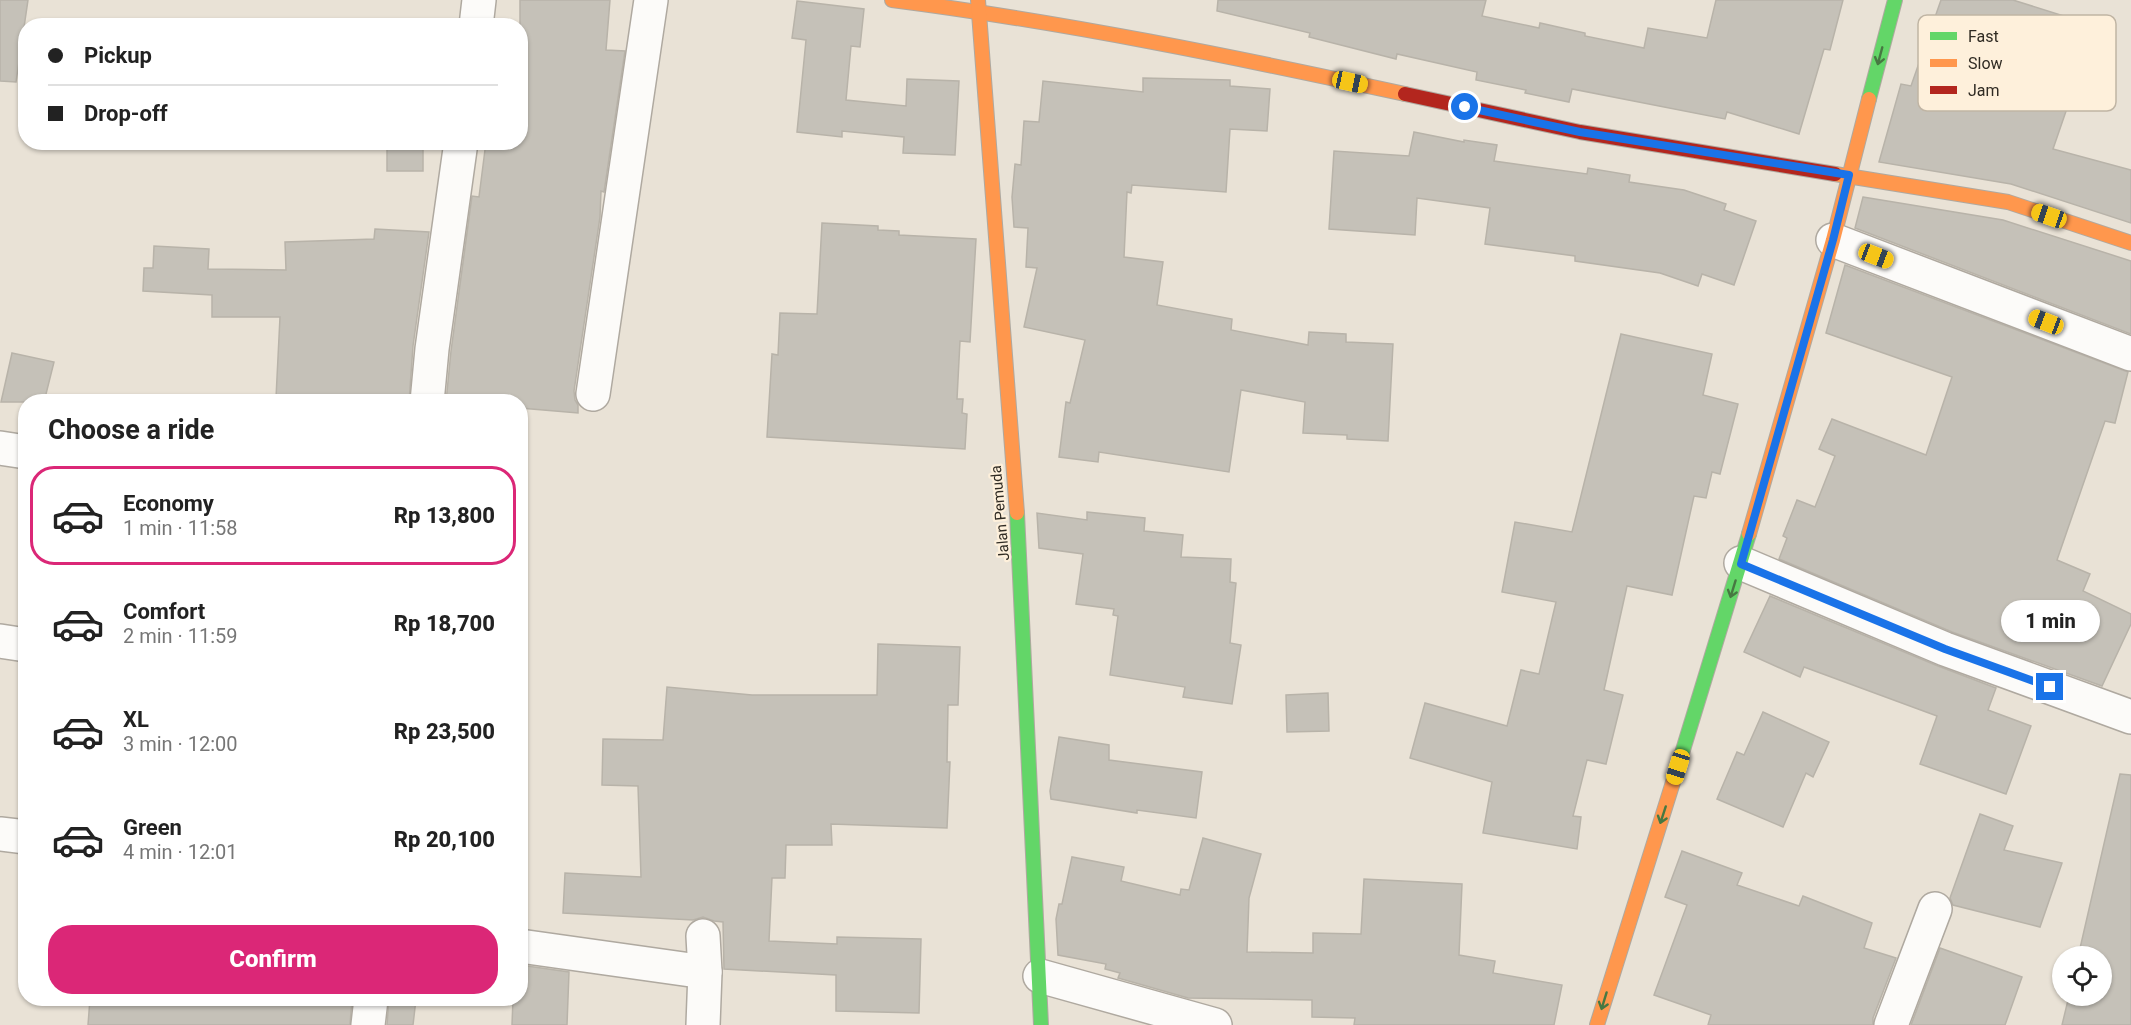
<!DOCTYPE html>
<meta charset="utf-8">
<style>
body{margin:0;font-family:Roboto,sans-serif;background:#f6f6f6;color:#222;height:100vh;display:flex;flex-direction:column;font-size:22px;white-space:nowrap}
*{box-sizing:border-box;margin:0}
p{font-size:20px;color:#767676}
.icon{flex:none;width:33px;height:33px;fill:none;stroke:currentColor;stroke-width:2;stroke-linecap:round;stroke-linejoin:round}
.map{position:relative;flex:1;overflow:hidden}
.details{position:absolute;left:18px;top:394px;width:510px;height:612px;display:flex;flex-direction:column;background:#fff;border-radius:24px;box-shadow:0 2px 4px #0004}
.details>*{flex:none}
.top-card{position:absolute;left:18px;top:18px;width:510px;height:132px;border-radius:24px;box-shadow:0 2px 4px #0004;display:grid;align-content:center;height:132px;padding:0 30px;background:#fff}
.fabs{position:absolute;left:2052px;top:946px;display:grid;gap:12px}
.fabs a{display:grid;place-items:center;width:60px;height:60px;border-radius:50%;background:#fff;box-shadow:0 2px 4px #0004;font-size:30px}
.end{position:absolute;width:27px;height:27px;margin:-14px;border:8px solid #1a73e8;background:#fff;box-shadow:0 0 0 3px #fff}
.from{border-radius:50%}
.bubble{position:absolute;height:42px;border-radius:21px;background:#fff;box-shadow:0 2px 4px #0004;font-size:20px;font-weight:800;line-height:42px;text-align:center}
.car{position:absolute;width:18px;height:36px;margin:-18px -9px;border-radius:8px;box-shadow:0 0 4px 2px #0007;background:linear-gradient(#f5c518 24%,#345 0 40%,#f5c518 0 76%,#345 0 86%,#f5c518 0)}
.top-card b{display:flex;align-items:center;gap:21px;height:57px;font-size:22px}
.top-card b+b{border-top:2px solid #e0e0e0}
.top-card i{width:15px;height:15px;background:#222}
ul{padding:0;list-style:none}
li{display:flex;align-items:center;gap:18px;height:99px;margin:0 12px 9px;padding:0 18px;border:3px solid transparent;border-radius:24px}
li div{flex:1}
li b{display:block;font-size:22px}
li em{font-style:normal;font-weight:800}
li.current{border-color:#db2777}
li>.icon{width:54px;height:54px;stroke-width:1.5}
h2{padding:0 30px;font-size:27px;line-height:72px}
.action{display:flex;gap:12px;margin-top:auto;padding:12px 30px}
.action a{flex:1;height:69px;border-radius:24px;background:#db2777;color:#fff;font-size:24px;font-weight:800;line-height:69px;text-align:center}
.map>svg:first-child{display:block}
</style>
<div class="map">
<svg width="2131" height="1025" viewBox="0 0 2131 1025">
<rect width="100%" height="100%" fill="#e9e2d6"/>
<g fill="#c5c1b8" stroke="#b8b3a9" stroke-width="1.5">
<polygon points="0,0 28,0 16,82 0,81"/>
<polygon points="520,0 610,0 606,50 625,51 604,192 601,191 600,217 574,391 575,400 578,405 578,413 520,408 520,402 446,402 451,351 472,196 479,197 486,142 520,142"/>
<polygon points="1218,0 1486,0 1482,16 1539,28 1540,23 1585,33 1585,36 1644,48 1648,28 1707,38 1716,0 1843,0 1830,50 1824,49 1799,134 1727,112 1725,119 1572,89 1569,102 1525,93 1526,90 1476,80 1477,72 1397,54 1396,59 1309,37 1310,33 1217,11"/>
<polygon points="1941,0 2013,0 2086,23 2066,85 2074,88 2053,149 2131,170 2131,223 2011,184 1879,162 1901,84 1911,86"/>
<polygon points="797,1 864,9 860,47 851,46 846,100 906,106 907,79 959,81 955,155 903,153 904,137 842,131 842,137 797,132 806,40 792,38"/>
<polygon points="1143,78 1230,80 1230,86 1270,89 1267,131 1230,129 1226,192 1132,185 1131,193 1127,192 1124,257 1163,262 1157,305 1232,319 1231,330 1308,345 1309,332 1346,334 1346,342 1393,344 1388,441 1347,439 1347,435 1303,433 1305,402 1241,390 1229,472 1099,452 1098,462 1059,457 1066,402 1070,403 1085,340 1024,327 1037,268 1026,267 1028,228 1014,227 1012,197 1015,164 1021,165 1024,121 1039,122 1043,81 1143,92"/>
<polygon points="1414,132 1464,142 1464,140 1497,145 1494,161 1587,174 1588,168 1630,175 1629,182 1684,190 1726,204 1724,210 1756,221 1734,285 1702,274 1698,286 1660,273 1575,261 1575,256 1485,244 1490,208 1417,198 1415,235 1329,229 1334,151 1409,156"/>
<rect x="387" y="142" width="36" height="29"/>
<polygon points="1863,197 2003,220 2131,261 2131,334 1855,228"/>
<polygon points="822,223 878,226 878,230 899,231 899,235 976,239 970,342 960,341 957,399 963,399 962,413 967,414 965,449 767,437 772,354 778,355 780,313 817,314"/>
<polygon points="375,229 429,232 413,346 409,402 343,402 276,398 280,317 212,317 212,295 143,291 144,268 153,268 154,246 209,249 208,269 286,270 285,242 374,239"/>
<polygon points="1845,265 2128,372 2115,423 2105,421 2057,560 2090,574 2083,591 2131,614 2131,624 2102,686 1952,632 1779,559 1787,538 1783,536 1797,500 1815,507 1835,456 1819,449 1832,419 1926,455 1952,377 1826,333"/>
<polygon points="1621,334 1712,354 1703,395 1738,404 1720,474 1712,472 1706,498 1694,496 1672,595 1627,586 1604,690 1623,695 1606,764 1587,760 1573,816 1581,817 1577,849 1483,833 1492,782 1410,758 1425,703 1507,726 1521,670 1539,674 1556,602 1502,592 1515,522 1572,532"/>
<polygon points="12,353 54,362 44,402 1,402"/>
<polygon points="1087,512 1145,518 1144,531 1183,535 1181,557 1231,559 1230,582 1236,583 1230,643 1241,645 1232,704 1183,697 1185,687 1110,675 1118,616 1113,615 1114,609 1076,604 1083,554 1039,548 1037,513 1087,520"/>
<polygon points="1770,596 1938,666 1996,688 1988,710 2031,726 2006,794 1920,764 1937,716 1804,667 1800,677 1744,652"/>
<polygon points="878,644 960,647 958,705 948,705 947,762 950,762 947,828 831,824 832,845 786,845 785,878 772,878 769,941 837,944 837,937 921,939 919,1013 836,1011 836,975 724,969 723,922 714,921 703,917 693,920 563,913 565,873 641,877 638,786 602,785 603,739 663,740 667,687 752,695 877,695"/>
<polygon points="1328,693 1329,731 1287,732 1286,695"/>
<polygon points="1763,712 1829,742 1813,777 1806,773 1783,827 1717,799 1737,752 1744,755"/>
<polygon points="1059,737 1109,745 1109,760 1202,772 1196,818 1137,810 1137,813 1051,799 1050,791"/>
<polygon points="2120,774 2131,775 2131,1025 2062,1025 2069,996 2102,996 2102,957 2078,957"/>
<polygon points="1980,814 2013,826 2004,850 2062,863 2040,927 1953,905 1950,898"/>
<polygon points="1203,838 1261,854 1249,898 1247,952 1313,953 1313,933 1361,934 1364,879 1462,884 1459,955 1495,961 1493,973 1562,985 1554,1025 1354,1025 1355,1018 1312,1017 1312,1000 1188,998 1118,978 1120,973 1105,969 1106,964 1058,955 1056,919 1059,904 1062,904 1072,857 1124,867 1121,881 1180,895 1181,889 1189,890"/>
<polygon points="1682,851 1742,873 1737,885 1799,906 1803,896 1872,923 1864,948 1896,958 1873,1018 1873,1025 1708,1025 1711,1015 1654,995 1687,905 1665,897"/>
<polygon points="1940,948 2022,977 2005,1025 1911,1025"/>
<polygon points="520,965 569,972 567,1025 512,1025 513,999 520,999"/>
<polygon points="90,999 352,999 350,1025 88,1025"/>
<polygon points="389,999 416,999 413,1025 387,1025"/>
</g>
<g fill="none" stroke-linecap="round" stroke-linejoin="round">
<defs>
<g id="street">
<polyline points="476,26 479,0"/>
<polyline points="1833,240 2131,354"/>
<polyline points="593,394 651,0"/>
<polyline points="427,402 432,349 461,142"/>
<polyline points="0,448 26,452"/>
<polyline points="1741,563 1945,649 2131,717"/>
<polyline points="0,641 26,645"/>
<polyline points="0,834 26,837"/>
<polyline points="703,936 705,972 703,1025"/>
<polyline points="520,946 705,972"/>
<polyline points="1040,976 1215,1025"/>
<polyline points="368,1025 371,999"/>
<polyline points="1891,1025 1935,909"/>
</g>
<g id="fast">
<polyline points="1869,99 1895,0"/>
<polyline points="1017,513 1041,1025"/>
<polyline points="1679,763 1749,534"/>
</g>
<g id="slow">
<path d="M 892,0 C 1064,22 1235,57 1405,94"/>
<polyline points="978,0 1017,513"/>
<polyline points="1835,174 2008,202 2131,243"/>
<polyline points="1749,534 1833,240 1869,99"/>
<polyline points="1597,1025 1679,763"/>
</g>
<polyline id="jam" points="1405,94 1580,132 1835,174"/>
</defs>
<use href="#street" stroke="#afa9a0" stroke-width="36"/>
<use href="#fast" stroke="#afa9a0" stroke-width="16"/>
<use href="#slow" stroke="#afa9a0" stroke-width="16"/>
<use href="#jam" stroke="#afa9a0" stroke-width="16"/>
<use href="#street" stroke="#fcfbf9" stroke-width="33"/>
<use href="#fast" stroke="#63d668" stroke-width="14"/>
<use href="#slow" stroke="#ff974d" stroke-width="14"/>
<use href="#jam" stroke="#b3261e" stroke-width="14"/>
</g>
<defs><path id="oneway-shaft" d="M-6 0H5M1.5-3L5.5 0L1.5 3" fill="none" stroke-width="1.6" stroke-linecap="round" stroke-linejoin="round" transform="scale(1.5)"/></defs>
<g stroke="#477842">
<use href="#oneway-shaft" transform="translate(1880 56) rotate(105)"/>
<use href="#oneway-shaft" transform="translate(1733 589) rotate(107)"/>
<use href="#oneway-shaft" transform="translate(1663 815) rotate(108)"/>
<use href="#oneway-shaft" transform="translate(1604 1001) rotate(107)"/>
</g>
<g fill="none" stroke-linecap="round" stroke-linejoin="round">
<polyline stroke="#1a73e8" stroke-width="8" points="1465,107 1580,132 1849,175 1833,240 1741,564 1945,649 2050,687"/>
</g>
<g text-anchor="middle" dominant-baseline="central" stroke-width="4.5" stroke-linejoin="round" paint-order="stroke">
<g font-size="15" fill="#302b23" stroke="#fef0db">
<text transform="translate(1000 513) rotate(-95)">Jalan Pemuda</text>
</g>
</g>
<rect x="1918" y="15" width="198" height="96" rx="9" fill="#fef0db" stroke="#c0b5a4" stroke-width="1.5"/>
<rect x="1930" y="32" width="27" height="8" fill="#63d668"/>
<rect x="1930" y="59" width="27" height="8" fill="#ff974d"/>
<rect x="1930" y="86" width="27" height="8" fill="#b3261e"/>
<g font-size="16" fill="#302b23">
<text x="1968" y="42">Fast</text>
<text x="1968" y="69">Slow</text>
<text x="1968" y="96">Jam</text>
</g>
</svg>
<div class="fabs">
<a><svg class="icon" aria-label="locate" viewBox="0 0 24 24"><circle cx="12" cy="12" r="6"/><path d="M12 2v4M12 18v4M2 12h4M18 12h4"/></svg></a>
</div>
<i class="end from" style="left:1465px;top:107px"></i>
<i class="end" style="left:2050px;top:687px"></i>
<div class="bubble" style="left:2001px;top:600px;width:99px">1 min</div>
<i class="car" style="left:1350px;top:82px;rotate:102deg"></i>
<i class="car" style="left:2049px;top:216px;rotate:289deg"></i>
<i class="car" style="left:1876px;top:256px;rotate:111deg"></i>
<i class="car" style="left:2046px;top:322px;rotate:291deg"></i>
<i class="car" style="left:1678px;top:767px;rotate:197deg"></i>
<div class="top-card">
<b><i class="from"></i>Pickup</b>
<b><i></i>Drop-off</b>
</div>
<section class="details">
<h2>Choose a ride</h2>
<ul>
<li class="current"><svg class="icon" aria-label="car" viewBox="0 0 24 24"><path d="M5 17H2v-5l4-1 3-4h7l3 4 3 1v5h-3M9 17h6M6 11h13"/><circle cx="7" cy="17" r="2"/><circle cx="17" cy="17" r="2"/></svg><div><b>Economy</b><p>1 min · 11:58</p></div><em>Rp 13,800</em></li>
<li><svg class="icon" aria-label="car" viewBox="0 0 24 24"><path d="M5 17H2v-5l4-1 3-4h7l3 4 3 1v5h-3M9 17h6M6 11h13"/><circle cx="7" cy="17" r="2"/><circle cx="17" cy="17" r="2"/></svg><div><b>Comfort</b><p>2 min · 11:59</p></div><em>Rp 18,700</em></li>
<li><svg class="icon" aria-label="car" viewBox="0 0 24 24"><path d="M5 17H2v-5l4-1 3-4h7l3 4 3 1v5h-3M9 17h6M6 11h13"/><circle cx="7" cy="17" r="2"/><circle cx="17" cy="17" r="2"/></svg><div><b>XL</b><p>3 min · 12:00</p></div><em>Rp 23,500</em></li>
<li><svg class="icon" aria-label="car" viewBox="0 0 24 24"><path d="M5 17H2v-5l4-1 3-4h7l3 4 3 1v5h-3M9 17h6M6 11h13"/><circle cx="7" cy="17" r="2"/><circle cx="17" cy="17" r="2"/></svg><div><b>Green</b><p>4 min · 12:01</p></div><em>Rp 20,100</em></li>
</ul>
<div class="action"><a>Confirm</a></div>
</section>
</div>
